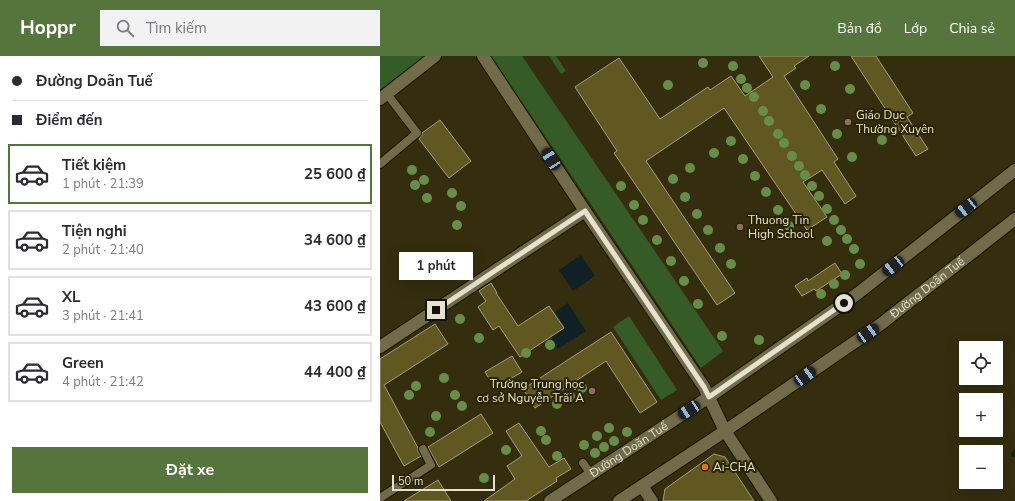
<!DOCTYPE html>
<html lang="vi">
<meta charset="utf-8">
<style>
body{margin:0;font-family:"Nunito Sans",sans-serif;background:#f2f2f3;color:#2b2b33;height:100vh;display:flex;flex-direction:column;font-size:15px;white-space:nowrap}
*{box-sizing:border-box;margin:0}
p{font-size:13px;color:#7c7c81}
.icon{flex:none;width:22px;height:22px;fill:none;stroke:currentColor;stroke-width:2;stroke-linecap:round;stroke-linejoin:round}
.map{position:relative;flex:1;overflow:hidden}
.details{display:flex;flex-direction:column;background:#fff;width:380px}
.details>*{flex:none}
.hud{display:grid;align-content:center;height:88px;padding:0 12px;background:#fff}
.controls{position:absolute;left:579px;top:285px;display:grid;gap:8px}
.controls a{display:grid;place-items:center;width:44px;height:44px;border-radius:0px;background:#fff;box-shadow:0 4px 16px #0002;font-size:20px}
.scale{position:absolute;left:12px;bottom:10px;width:103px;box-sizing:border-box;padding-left:4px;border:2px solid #e5e2d0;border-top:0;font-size:11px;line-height:14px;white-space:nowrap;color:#e5e2d0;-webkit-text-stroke:3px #2a2404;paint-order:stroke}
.end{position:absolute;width:18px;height:18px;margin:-9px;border:5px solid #e5e2d0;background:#111;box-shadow:0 0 0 2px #111}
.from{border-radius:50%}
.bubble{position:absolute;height:28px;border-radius:0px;background:#fff;box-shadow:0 4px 16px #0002;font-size:13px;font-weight:700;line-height:28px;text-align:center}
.car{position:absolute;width:12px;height:24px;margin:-12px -6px;border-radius:5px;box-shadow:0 0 3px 1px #0007;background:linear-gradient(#222 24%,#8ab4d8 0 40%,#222 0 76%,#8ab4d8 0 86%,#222 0)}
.hud b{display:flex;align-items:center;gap:14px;height:38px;font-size:15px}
.hud b+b{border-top:1px solid #e1e1e2}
.hud i{width:10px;height:10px;background:#2b2b33}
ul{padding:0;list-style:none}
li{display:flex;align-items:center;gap:12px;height:60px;margin:0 8px 6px;padding:0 4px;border:2px solid #e1e1e2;border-radius:0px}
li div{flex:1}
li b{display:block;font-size:15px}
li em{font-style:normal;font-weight:700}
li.active{border-color:#55753c}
li>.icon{width:36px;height:36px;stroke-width:1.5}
.cta{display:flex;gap:8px;margin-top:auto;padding:8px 12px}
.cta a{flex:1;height:46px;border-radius:0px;background:#55753c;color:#fff;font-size:16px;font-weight:700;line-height:46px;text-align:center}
header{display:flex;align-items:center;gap:24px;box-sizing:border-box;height:56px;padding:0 20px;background:#55753c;color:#fff}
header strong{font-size:19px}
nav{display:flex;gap:22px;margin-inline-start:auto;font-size:14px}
.search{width:280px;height:36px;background:#f2f2f3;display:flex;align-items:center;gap:10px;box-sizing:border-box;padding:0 14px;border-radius:0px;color:#7c7c81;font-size:15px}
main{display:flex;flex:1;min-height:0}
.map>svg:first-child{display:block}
</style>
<header>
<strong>Hoppr</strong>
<div class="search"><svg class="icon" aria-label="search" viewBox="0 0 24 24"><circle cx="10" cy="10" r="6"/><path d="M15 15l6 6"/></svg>Tìm kiếm</div>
<nav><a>Bản đồ</a><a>Lớp</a><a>Chia sẻ</a></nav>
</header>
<main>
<section class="details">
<div class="hud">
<b><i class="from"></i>Đường Doãn Tuế</b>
<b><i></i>Điểm đến</b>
</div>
<ul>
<li class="active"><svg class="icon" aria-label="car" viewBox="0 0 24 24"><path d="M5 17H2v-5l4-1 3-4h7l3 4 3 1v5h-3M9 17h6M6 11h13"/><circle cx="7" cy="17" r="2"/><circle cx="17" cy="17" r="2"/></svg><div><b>Tiết kiệm</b><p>1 phút · 21:39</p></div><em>25 600 ₫</em></li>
<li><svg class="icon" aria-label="car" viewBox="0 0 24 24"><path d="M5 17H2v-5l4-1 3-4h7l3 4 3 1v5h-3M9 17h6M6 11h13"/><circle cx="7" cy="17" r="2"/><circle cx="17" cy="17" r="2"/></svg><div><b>Tiện nghi</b><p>2 phút · 21:40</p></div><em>34 600 ₫</em></li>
<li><svg class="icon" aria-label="car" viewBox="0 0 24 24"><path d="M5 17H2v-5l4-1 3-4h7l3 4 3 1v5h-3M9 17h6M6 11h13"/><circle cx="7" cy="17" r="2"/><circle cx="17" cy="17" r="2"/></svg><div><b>XL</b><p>3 phút · 21:41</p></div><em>43 600 ₫</em></li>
<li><svg class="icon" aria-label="car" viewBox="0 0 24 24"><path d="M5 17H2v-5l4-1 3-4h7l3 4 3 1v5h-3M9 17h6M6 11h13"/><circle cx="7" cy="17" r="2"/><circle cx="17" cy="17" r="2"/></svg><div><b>Green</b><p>4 phút · 21:42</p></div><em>44 400 ₫</em></li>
</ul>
<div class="cta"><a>Đặt xe</a></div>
</section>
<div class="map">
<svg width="635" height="445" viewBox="0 0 635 445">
<rect width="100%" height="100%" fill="#342e0e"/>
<g fill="#355b27">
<polygon points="0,0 49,0 0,35"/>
<polygon points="111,0 142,0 343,295 321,312"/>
<polygon points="169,0 176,0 186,15 181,18"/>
<polygon points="249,260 297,334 281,344 233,271"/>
</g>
<g fill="#0f2125">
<polygon points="201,199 215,220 193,235 179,214"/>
<polygon points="188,247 206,275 178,293 171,281 185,272 175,256"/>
</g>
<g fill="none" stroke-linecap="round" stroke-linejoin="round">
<polyline stroke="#0f2125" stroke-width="4" points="633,399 635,396"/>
</g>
<g fill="#605721" stroke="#a49e7b">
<polygon points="379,0 429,0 414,10 416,12 404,20 458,103 454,106 476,140 465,148 442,114 423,126 447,161 427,174 344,52 266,105 355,237 337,249 234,97 237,95 195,31 239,2 280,63 328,31 330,34 351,20 365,40 393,21"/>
<polygon points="471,0 496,0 533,57 527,61 548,93 536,100"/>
<polygon points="60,64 91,105 69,122 39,83 42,79 42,77"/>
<polygon points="455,207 462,218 436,235 434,233 422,240 415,230 427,222 428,225"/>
<polygon points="111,227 117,237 116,237 138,270 169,250 184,272 140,301 119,270 113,274 98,251 106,245 99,235"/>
<polygon points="55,268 68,288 4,329 38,392 38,395 41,400 24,410 0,366 0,303"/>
<polygon points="231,276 277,346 260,357 226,305 155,352 143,333"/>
<polygon points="132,300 142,316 115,332 105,316"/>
<polygon points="101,358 113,377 59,411 48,391"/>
<polygon points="139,367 169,411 184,402 191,413 176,422 177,425 146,445 104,445 135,423 127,410 142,400 126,375"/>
<polygon points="334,398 345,401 374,445 283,445 285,433"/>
<polygon points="58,424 71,445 24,445"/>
</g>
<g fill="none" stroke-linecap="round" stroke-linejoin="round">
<defs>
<g id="lane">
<polyline points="0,108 37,77 7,38"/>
<polyline points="203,407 211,418"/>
<polyline points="0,442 51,409 43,393"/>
</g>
<g id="street">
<polyline points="103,0 205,155 324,331 345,375 391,445"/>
<polyline points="0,43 55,0"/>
<polyline points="0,291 205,155"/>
<polyline points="262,430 272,445"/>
</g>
<g id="secondary">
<path id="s1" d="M 170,445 L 329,341 L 477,238 L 635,114"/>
<path id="s2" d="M 239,445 L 345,375 L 501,268 L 635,163"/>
</g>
</defs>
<use href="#lane" stroke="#1a1601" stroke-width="10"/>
<use href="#street" stroke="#1a1601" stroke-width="14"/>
<use href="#secondary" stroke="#1a1601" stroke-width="14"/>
<use href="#lane" stroke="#716b4a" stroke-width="8"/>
<use href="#street" stroke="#716b4a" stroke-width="12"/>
<use href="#secondary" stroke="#716b4a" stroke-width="12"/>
</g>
<g fill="#678e48">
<circle cx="323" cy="7" r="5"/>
<circle cx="353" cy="10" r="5"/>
<circle cx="455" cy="10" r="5"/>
<circle cx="361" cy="23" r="5"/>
<circle cx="288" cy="29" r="5"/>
<circle cx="425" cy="29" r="5"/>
<circle cx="367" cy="32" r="5"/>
<circle cx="470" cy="33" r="5"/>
<circle cx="374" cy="41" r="5"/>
<circle cx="441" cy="53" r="5"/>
<circle cx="383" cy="55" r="5"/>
<circle cx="486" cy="59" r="5"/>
<circle cx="389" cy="65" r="5"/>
<circle cx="398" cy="78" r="5"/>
<circle cx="457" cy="78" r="5"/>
<circle cx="502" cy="84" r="5"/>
<circle cx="351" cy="85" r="5"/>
<circle cx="404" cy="87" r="5"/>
<circle cx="334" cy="97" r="5"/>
<circle cx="412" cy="100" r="5"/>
<circle cx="472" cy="101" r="5"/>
<circle cx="363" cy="103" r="5"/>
<circle cx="419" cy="110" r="5"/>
<circle cx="310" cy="112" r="5"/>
<circle cx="32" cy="114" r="5"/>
<circle cx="425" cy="119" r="5"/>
<circle cx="375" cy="120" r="5"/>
<circle cx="293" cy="123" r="5"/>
<circle cx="44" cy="124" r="5"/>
<circle cx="35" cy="129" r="5"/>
<circle cx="241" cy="130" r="5"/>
<circle cx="432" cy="130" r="5"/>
<circle cx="386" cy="136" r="5"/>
<circle cx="72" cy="137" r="5"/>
<circle cx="439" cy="140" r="5"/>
<circle cx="305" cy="141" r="5"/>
<circle cx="47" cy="142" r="5"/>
<circle cx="254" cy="149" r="5"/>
<circle cx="81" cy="150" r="5"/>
<circle cx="447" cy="153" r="5"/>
<circle cx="398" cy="154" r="5"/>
<circle cx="317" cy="158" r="5"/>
<circle cx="263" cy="164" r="5"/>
<circle cx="454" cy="164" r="5"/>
<circle cx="77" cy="169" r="5"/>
<circle cx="409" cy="170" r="5"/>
<circle cx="328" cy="174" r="5"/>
<circle cx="461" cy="174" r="5"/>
<circle cx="467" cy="183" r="5"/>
<circle cx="277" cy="184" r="5"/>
<circle cx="447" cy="185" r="5"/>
<circle cx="340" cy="192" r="5"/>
<circle cx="474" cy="193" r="5"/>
<circle cx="291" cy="205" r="5"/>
<circle cx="351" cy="208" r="5"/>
<circle cx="480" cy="208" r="5"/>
<circle cx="465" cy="219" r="5"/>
<circle cx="304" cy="225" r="5"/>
<circle cx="454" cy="228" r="5"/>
<circle cx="441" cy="238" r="5"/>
<circle cx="318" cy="248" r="5"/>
<circle cx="80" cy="263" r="5"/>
<circle cx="342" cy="280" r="5"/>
<circle cx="99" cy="282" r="5"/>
<circle cx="379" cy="284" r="5"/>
<circle cx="170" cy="289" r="5"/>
<circle cx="146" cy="297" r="5"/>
<circle cx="64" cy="322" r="5"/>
<circle cx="36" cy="330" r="5"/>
<circle cx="202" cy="332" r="5"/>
<circle cx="29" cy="339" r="5"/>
<circle cx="75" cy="339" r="5"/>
<circle cx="190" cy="340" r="5"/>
<circle cx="177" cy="348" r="5"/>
<circle cx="82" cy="350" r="5"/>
<circle cx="56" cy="360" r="5"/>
<circle cx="229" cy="372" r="5"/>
<circle cx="161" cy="375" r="5"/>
<circle cx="50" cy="376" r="5"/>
<circle cx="247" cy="376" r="5"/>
<circle cx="217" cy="380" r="5"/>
<circle cx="166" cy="384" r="5"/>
<circle cx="234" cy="385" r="5"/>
<circle cx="204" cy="389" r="5"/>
<circle cx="224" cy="391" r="5"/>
<circle cx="126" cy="394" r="5"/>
<circle cx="215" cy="397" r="5"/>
<circle cx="177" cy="400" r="5"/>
<circle cx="104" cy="422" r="5"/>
</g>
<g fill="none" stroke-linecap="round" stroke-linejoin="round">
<polyline stroke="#e5e2d0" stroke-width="5" points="56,254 205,155 324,331 329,341 464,247"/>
</g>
<g fill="#8d6e63" stroke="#2a2404" stroke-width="1.5">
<circle cx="468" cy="66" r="4"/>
<circle cx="360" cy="171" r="4"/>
<circle cx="212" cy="335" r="4"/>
</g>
<circle fill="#e8710a" stroke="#2a2404" stroke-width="1.5" cx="325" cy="411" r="4"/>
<g text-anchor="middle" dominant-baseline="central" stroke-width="4" stroke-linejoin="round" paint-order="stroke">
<g font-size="12" fill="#e5e2d0" stroke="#2a2404" text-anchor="start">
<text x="476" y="59">Giáo Dục<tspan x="476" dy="14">Thường Xuyên</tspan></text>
<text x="368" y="164">Thuong Tin<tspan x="368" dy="14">High School</tspan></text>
<text x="204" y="328" text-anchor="end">Trường Trung học<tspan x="204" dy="14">cơ sở Nguyễn Trãi A</tspan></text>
<text x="333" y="411">Ai-CHA</text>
</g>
<g font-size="12" fill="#e5e2d0" stroke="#2a2404">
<text stroke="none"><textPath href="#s2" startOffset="375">Đường Doãn Tuế</textPath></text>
<text stroke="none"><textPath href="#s1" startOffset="94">Đường Doãn Tuế</textPath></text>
</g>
</g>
</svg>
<div class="controls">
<a><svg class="icon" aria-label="locate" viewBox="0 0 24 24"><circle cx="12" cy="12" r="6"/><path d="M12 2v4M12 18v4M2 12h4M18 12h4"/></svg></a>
<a>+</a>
<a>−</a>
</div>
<div class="scale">50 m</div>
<i class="end from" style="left:464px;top:247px"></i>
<i class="end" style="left:56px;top:254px"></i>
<div class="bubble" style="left:19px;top:196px;width:74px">1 phút</div>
<i class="car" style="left:171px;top:103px;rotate:327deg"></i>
<i class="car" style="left:586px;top:152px;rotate:232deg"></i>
<i class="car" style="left:513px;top:210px;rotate:232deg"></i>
<i class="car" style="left:488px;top:277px;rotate:55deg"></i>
<i class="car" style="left:425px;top:320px;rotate:55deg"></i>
<i class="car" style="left:309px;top:354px;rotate:237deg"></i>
</div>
</main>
